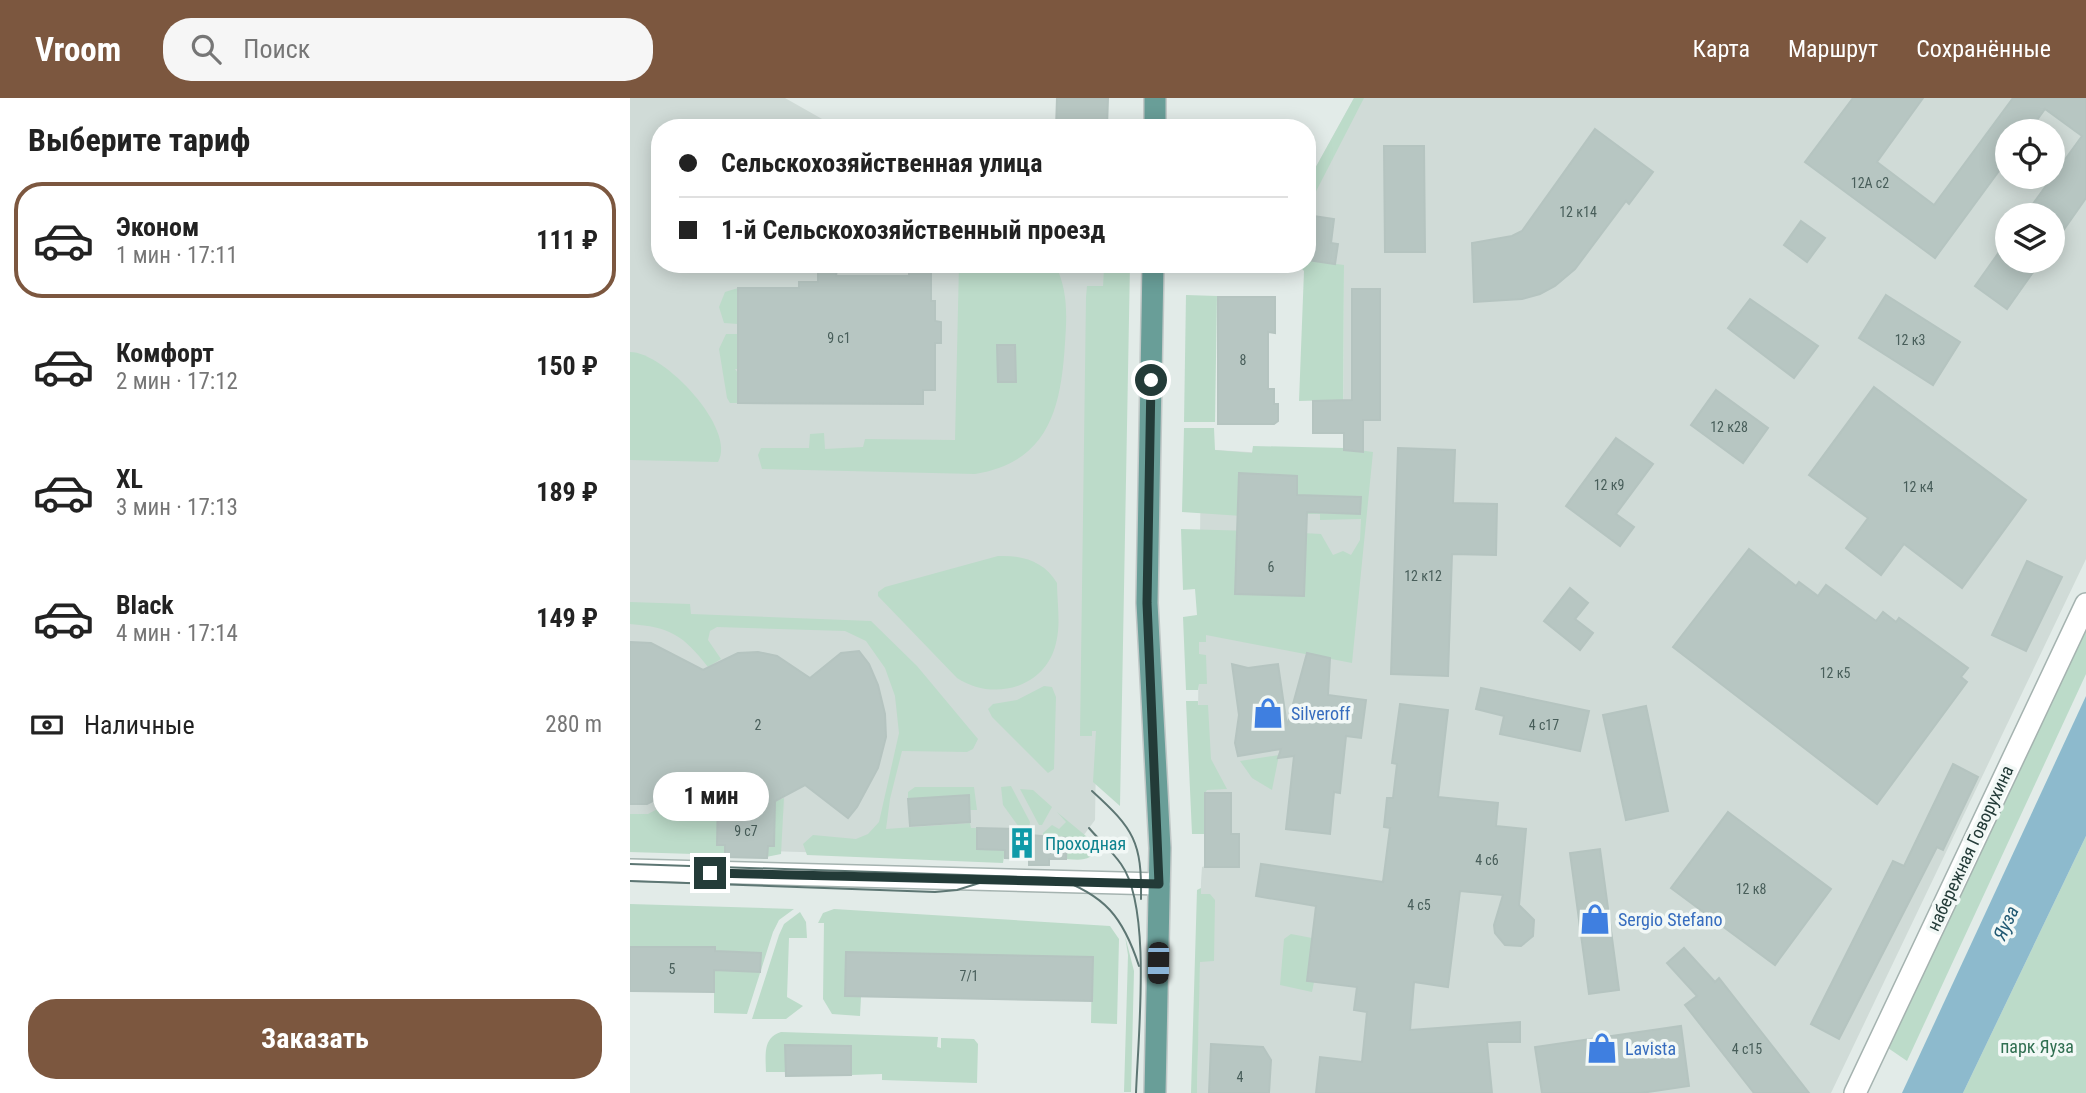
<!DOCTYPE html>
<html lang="ru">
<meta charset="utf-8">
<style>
body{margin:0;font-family:"Roboto Condensed",sans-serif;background:#f6f6f6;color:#222;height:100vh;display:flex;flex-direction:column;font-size:26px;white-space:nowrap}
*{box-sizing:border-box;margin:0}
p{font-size:23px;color:#767676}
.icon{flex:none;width:38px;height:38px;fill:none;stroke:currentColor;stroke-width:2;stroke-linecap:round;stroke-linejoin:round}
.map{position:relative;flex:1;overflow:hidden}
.sheet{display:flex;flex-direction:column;background:#fff;width:630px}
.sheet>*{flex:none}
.hud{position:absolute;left:21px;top:21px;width:665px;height:154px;border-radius:28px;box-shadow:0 4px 18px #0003;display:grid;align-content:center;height:154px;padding:0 28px;background:#fff}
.tools{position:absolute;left:1365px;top:21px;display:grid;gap:14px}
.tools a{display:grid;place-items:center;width:70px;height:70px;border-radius:50%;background:#fff;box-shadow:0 4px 18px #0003;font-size:35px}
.end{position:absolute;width:32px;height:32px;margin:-16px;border:9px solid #233b38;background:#fff;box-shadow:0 0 0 4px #fff}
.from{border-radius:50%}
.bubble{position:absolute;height:49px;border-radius:24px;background:#fff;box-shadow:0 4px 18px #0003;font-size:23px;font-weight:700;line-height:49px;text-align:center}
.car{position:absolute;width:21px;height:42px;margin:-21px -10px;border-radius:9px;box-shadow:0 0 5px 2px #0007;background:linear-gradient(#222 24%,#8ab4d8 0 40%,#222 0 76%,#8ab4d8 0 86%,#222 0)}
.hud b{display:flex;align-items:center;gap:24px;height:66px;font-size:26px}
.hud b+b{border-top:2px solid #e0e0e0}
.hud i{width:18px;height:18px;background:#222}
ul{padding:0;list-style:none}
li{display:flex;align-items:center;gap:21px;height:116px;margin:0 14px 10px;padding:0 14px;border:4px solid transparent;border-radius:28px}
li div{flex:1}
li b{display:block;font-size:26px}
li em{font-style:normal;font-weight:700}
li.current{border-color:#7c573f}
li>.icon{width:63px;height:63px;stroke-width:1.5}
h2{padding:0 28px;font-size:32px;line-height:84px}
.pay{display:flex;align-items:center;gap:18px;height:77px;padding:0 28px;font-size:26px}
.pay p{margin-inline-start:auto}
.cta{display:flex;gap:14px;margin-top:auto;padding:14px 28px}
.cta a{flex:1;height:80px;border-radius:28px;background:#7c573f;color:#fff;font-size:28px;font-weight:700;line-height:80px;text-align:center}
header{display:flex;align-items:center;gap:42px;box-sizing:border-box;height:98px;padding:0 35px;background:#7c573f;color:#fff}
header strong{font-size:33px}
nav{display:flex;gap:38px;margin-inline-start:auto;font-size:24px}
.search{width:490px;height:63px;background:#f6f6f6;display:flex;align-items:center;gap:18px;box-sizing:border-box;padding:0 24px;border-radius:28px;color:#767676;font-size:26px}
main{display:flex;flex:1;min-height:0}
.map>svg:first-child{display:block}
</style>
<header>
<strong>Vroom</strong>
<div class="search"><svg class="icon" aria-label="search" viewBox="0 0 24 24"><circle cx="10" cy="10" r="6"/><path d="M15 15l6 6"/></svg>Поиск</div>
<nav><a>Карта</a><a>Маршрут</a><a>Сохранённые</a></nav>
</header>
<main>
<section class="sheet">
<h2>Выберите тариф</h2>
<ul>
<li class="current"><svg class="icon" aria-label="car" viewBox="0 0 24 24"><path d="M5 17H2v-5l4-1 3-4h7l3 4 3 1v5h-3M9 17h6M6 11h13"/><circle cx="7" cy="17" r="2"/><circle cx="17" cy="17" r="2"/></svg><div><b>Эконом</b><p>1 мин · 17:11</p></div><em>111 ₽</em></li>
<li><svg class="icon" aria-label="car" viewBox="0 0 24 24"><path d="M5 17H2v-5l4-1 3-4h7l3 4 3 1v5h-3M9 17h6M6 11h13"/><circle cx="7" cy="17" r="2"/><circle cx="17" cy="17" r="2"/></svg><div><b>Комфорт</b><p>2 мин · 17:12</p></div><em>150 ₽</em></li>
<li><svg class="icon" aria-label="car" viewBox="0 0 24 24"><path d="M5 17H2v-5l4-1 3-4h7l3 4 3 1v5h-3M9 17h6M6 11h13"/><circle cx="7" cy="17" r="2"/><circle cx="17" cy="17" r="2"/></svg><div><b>XL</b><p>3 мин · 17:13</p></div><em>189 ₽</em></li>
<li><svg class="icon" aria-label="car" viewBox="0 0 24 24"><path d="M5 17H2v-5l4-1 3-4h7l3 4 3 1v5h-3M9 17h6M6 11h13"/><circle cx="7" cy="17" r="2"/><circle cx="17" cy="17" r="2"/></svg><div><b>Black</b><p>4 мин · 17:14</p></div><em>149 ₽</em></li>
</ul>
<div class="pay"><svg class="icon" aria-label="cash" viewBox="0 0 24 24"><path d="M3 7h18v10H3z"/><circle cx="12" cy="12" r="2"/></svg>Наличные<p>280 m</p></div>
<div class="cta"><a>Заказать</a></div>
</section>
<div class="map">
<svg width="1456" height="995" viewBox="0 0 1456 995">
<rect width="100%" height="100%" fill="#e2ebe8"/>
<g fill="#d0dbd7" fill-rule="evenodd">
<polygon points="0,0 155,0 208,30 30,30 30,166 474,166 465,722 436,761 419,761 419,767 399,767 398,761 138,753 136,760 95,759 96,752 0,748"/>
<path d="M 724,0 L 1456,0 L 1456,461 L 1201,995 L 567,995 L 571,784 L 572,769 L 575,768 L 576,724 L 568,618 L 571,351 L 713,360 L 714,168 L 677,162 L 677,85 ZM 1377,33 L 1423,33 L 1423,79 L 1377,79 ZM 1377,117 L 1423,117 L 1423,163 L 1377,163 Z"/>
</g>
<g fill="#bcdbc9" fill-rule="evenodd">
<polygon points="724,0 734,0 677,111 677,85"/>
<polygon points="677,162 714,167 713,335 705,335 705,302 669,303 674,173 668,166 677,166"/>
<path d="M 329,166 L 425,166 C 438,192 437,217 435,245 C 431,310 419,364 345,376 L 132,371 L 128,357 L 131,350 L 179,350 L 180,336 L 194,335 L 195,351 L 233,349 L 235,341 L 325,342 Z"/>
<polygon points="474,166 500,166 490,708 463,684 466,633 462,633 462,638 450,638 456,199 457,188 473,188"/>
<polygon points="108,190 108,226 94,225 89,209 95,194"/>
<polygon points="556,197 587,198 585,324 554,324"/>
<polygon points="96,236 108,236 108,271 105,271 108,275 108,305 100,305 97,300 89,251"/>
<path d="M 0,254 C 34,254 107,331 88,364 L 0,362 Z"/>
<path d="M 554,330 L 584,330 L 585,352 L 622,355 L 623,348 L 714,350 L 743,354 L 722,565 L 576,537 L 576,544 L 569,544 L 569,556 L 576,557 L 577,586 L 569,586 L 568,592 L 556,592 L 553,519 L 567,517 L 565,491 L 553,492 L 551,431 L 623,433 L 607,441 L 605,495 L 674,498 L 676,443 L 632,441 L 636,433 L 691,436 L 703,457 L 713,453 L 721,457 L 730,442 L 731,421 L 690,422 L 690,416 L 674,416 L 673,422 L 552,414 ZM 609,375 L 667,378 L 666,412 L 608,408 ZM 690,398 L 730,399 L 730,416 L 689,415 Z"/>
<path d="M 368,458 C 392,457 414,463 427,485 C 427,504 431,526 426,545 C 416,590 363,604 327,580 L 248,498 L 248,494 L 255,489 Z"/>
<path d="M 0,504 L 60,506 L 61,516 L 241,523 L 287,568 L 348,641 L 343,651 L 337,654 L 272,653 L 260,701 L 256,731 L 340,725 L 341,730 L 347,730 L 347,751 L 375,752 L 373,765 L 177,757 L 173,746 L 183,737 L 226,741 L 238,736 L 249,724 L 269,635 L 265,598 L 255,570 L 236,543 L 215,533 L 87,529 L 80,533 L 78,542 L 91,561 L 78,569 C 53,537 40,529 0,526 Z"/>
<polygon points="1456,525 1456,576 1277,963 1258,950"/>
<polygon points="414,588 422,589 426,599 424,671 418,675 362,619 358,611 363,606 387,602"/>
<polygon points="556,603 568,603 568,607 578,607 581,661 597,691 577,692 575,695 575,736 562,736"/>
<polygon points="649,657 642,692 622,680 610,663"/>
<path d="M 71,688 C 97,704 125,710 154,700 L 151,756 L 136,759 L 138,748 L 144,748 L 144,719 L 88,717 L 87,746 L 94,747 L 95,757 L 0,754 L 0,716 L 18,716 Z"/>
<polygon points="381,688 400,724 399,730 389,729 373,707 371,689"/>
<polygon points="285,689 344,689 347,712 340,712 338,697 278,701 278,694"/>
<polygon points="390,691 403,692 422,709 412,727 409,727"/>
<path d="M 427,714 L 468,748 C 463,764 450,762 436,761 L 437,740 L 413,740 L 413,735 L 422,727 L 429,731 L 436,724 Z"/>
<polygon points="1456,738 1456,995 1333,995"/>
<polygon points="571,790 571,796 580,796 585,802 584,863 570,864 567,995 561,995 567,792"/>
<polygon points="0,806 164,811 149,822 143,834 117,916 84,915 84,849 0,849"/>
<polygon points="204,811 480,828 489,841 487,926 461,925 462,859 216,854 215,898 231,899 230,918 202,916 193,901 194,825 188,825 193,815"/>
<polygon points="170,814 176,824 177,840 159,840 157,899 173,908 156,921 122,921 149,837 154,826"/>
<polygon points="661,836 682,840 677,883 684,884 682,894 650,887 654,841"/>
<polygon points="495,838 504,873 501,994 494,994 498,857"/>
<path d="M 151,934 L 308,939 L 307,949 L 311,950 L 311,940 L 344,941 L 348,946 L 347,985 L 252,982 L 252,976 L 221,977 L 220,948 L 155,947 L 156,974 L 136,974 C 136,958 132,940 151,934 Z"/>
</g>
<polygon fill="#8dbacd" points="1456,598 1456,738 1333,995 1272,995"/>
<g fill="#b7c6c2" stroke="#b5c4c0" stroke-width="2">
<polygon points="427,0 478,0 477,30 426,30"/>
<polygon points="1223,0 1293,0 1247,64 1304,107 1383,0 1456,0 1456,100 1423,147 1423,117 1395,117 1452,38 1415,11 1399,33 1377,33 1377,62 1305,160 1175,64"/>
<polygon points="965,31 1023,74 999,106 996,103 945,171 925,188 910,196 892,201 844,204 842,145 882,138 892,133"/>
<polygon points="754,48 794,48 795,154 755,154"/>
<polygon points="677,117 704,121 701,145 708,146 705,166 677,162"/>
<polygon points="1171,123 1195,140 1177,164 1154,147"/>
<polygon points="1377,143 1377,163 1411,163 1377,211 1345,188"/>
<polygon points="188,170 207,171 206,178 279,178 279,171 301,170 301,203 305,203 305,223 311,224 311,245 305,245 305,292 293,292 293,306 108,305 108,190 169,190 169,184 188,184"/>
<polygon points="722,191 750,191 750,322 733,322 733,354 714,352 714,335 683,335 683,303 722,302"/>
<polygon points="1256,197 1330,244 1303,287 1229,240"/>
<polygon points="588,199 645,199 645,235 638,234 638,291 644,291 644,306 648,306 648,323 644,326 588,326"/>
<polygon points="1120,201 1188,248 1164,280 1098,230"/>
<polygon points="367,247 385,247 386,284 368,284"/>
<polygon points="1244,289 1396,402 1332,490 1274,446 1251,477 1216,450 1238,420 1179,377"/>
<polygon points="1086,292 1138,330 1113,365 1061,327"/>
<polygon points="986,340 1023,366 986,416 1004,429 990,448 936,408"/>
<polygon points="768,350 825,352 823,405 867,406 866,457 822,456 818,578 761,576"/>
<polygon points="609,375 667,378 667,397 731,399 730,416 677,414 674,498 605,496"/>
<polygon points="1119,451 1166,488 1169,484 1188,498 1196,487 1246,523 1253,514 1266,524 1269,520 1338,570 1331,579 1337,584 1247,706 1043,549"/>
<polygon points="1397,463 1432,479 1396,553 1362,537"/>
<polygon points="940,490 958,505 945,521 963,535 950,552 914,523"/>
<polygon points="0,544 21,545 73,572 108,555 128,554 147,558 180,580 211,555 229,553 239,566 248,587 255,616 256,639 248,670 227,709 218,720 175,687 145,703 144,748 138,748 137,760 95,759 95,747 87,747 88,698 64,682 17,706 0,706"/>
<polygon points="677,555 700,560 698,597 736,602 731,640 716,638 710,695 704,694 700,736 656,731 664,658 648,660 651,651 608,658 605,645 609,617 602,566 618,570 648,566 657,628"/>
<polygon points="851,590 959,613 950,653 870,636 874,618 846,611"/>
<polygon points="770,606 818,612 808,699 868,705 866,728 896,731 889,807 904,822 903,838 891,848 875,847 865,835 864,827 873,797 830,793 818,889 784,884 780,932 890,924 890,944 857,944 862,995 686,995 690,959 732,964 737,914 724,912 727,889 677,883 686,808 626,798 631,766 753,784 760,730 754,729 757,700 763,700 767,666 762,665"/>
<polygon points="1016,608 1038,713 996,722 973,617"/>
<polygon points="1323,666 1348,679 1313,752 1307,749 1209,941 1181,926 1263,763 1274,768"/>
<polygon points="575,695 601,695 601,736 609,736 609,769 575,769"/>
<polygon points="339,697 340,724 280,728 278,701"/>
<polygon points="1098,714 1201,791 1145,867 1041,790"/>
<polygon points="347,730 386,731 386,736 437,740 436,761 419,761 419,767 399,767 399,761 375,760 375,752 347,751"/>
<polygon points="970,751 989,892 959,896 940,755"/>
<polygon points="0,849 85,849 85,853 131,855 130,874 84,872 84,894 0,893"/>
<polygon points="1054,850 1085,884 1089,880 1179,995 1124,995 1055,907 1067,898 1037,865"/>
<polygon points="216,854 463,859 462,903 215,898"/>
<polygon points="1051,928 1059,988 1011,995 912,995 905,949"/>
<polygon points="581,946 633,949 641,962 639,995 579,995"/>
<polygon points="155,947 221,948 221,977 156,978"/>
</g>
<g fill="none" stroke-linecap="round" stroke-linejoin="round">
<defs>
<g id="minor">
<polyline points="0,772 529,786"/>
<polyline points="1225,995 1456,506"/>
</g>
<g id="major">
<polyline points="525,30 525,0"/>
<polyline points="523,166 517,505 530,750 525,995"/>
</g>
</defs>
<use href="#minor" stroke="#a5b3b0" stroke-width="24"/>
<use href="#major" stroke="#c1c8c7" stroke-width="24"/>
<use href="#minor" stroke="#fff" stroke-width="21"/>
<use href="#major" stroke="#699e98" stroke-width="21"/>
<g stroke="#5d7673" stroke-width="2">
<path d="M 462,693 C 504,731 512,744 511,801"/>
<path d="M 459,730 C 469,742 482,753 491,766 C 522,809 508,939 506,995"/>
<path d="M 0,766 L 426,780 C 475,797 493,819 509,868"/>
<polyline points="0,783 305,794 327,792 359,782"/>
</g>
</g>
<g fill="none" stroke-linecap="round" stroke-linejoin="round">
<polyline stroke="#233b38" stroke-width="9" points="80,775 529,786 517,505 521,282"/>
</g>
<defs>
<symbol id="shop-bare" viewBox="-9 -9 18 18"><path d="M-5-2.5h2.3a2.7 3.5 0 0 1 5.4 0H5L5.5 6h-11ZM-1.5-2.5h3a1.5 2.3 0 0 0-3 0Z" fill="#3f7fe0" stroke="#f2f8f6" stroke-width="2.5" paint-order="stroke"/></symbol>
<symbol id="building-bare" viewBox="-9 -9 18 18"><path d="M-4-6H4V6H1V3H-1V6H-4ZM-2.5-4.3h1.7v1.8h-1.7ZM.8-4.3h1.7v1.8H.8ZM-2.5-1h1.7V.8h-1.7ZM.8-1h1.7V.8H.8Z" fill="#0f9aa8" stroke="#f2f8f6" stroke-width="2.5" paint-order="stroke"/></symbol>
</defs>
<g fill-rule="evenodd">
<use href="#shop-bare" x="616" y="593" width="44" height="44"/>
<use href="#building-bare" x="370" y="723" width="44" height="44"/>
<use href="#shop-bare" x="943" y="799" width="44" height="44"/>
<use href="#shop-bare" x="950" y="928" width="44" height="44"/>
</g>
<g text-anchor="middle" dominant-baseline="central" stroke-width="7" stroke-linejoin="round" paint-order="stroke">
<g font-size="14" fill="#485e5a">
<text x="1240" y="85">12А с2</text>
<text x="948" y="114">12 к14</text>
<text x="209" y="240">9 с1</text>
<text x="1280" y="242">12 к3</text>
<text x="613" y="262">8</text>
<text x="1099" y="329">12 к28</text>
<text x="979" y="387">12 к9</text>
<text x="1288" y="389">12 к4</text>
<text x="641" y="469">6</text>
<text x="793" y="478">12 к12</text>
<text x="1205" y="575">12 к5</text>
<text x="128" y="627">2</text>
<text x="914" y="627">4 c17</text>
<text x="116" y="733">9 c7</text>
<text x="857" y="762">4 c6</text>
<text x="1121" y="791">12 к8</text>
<text x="789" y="807">4 с5</text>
<text x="42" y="871">5</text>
<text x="339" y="878">7/1</text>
<text x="1117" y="951">4 с15</text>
<text x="610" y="979">4</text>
</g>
<g font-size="18" fill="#366cbe" stroke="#f2f8f6" text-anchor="start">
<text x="661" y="615">Silveroff</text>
<text x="988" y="821">Sergio Stefano</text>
<text x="995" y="950">Lavista</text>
</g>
<g font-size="18" fill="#0d838f" stroke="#f2f8f6" text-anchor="start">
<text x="415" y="745">Проходная</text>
</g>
<g font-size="18" fill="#233b38" stroke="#f2f8f6">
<text transform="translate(1340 750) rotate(-65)">набережная Говорухина</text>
</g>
<g font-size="18" fill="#306f51" stroke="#f2f8f6">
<text x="1407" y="948">парк Яуза</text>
</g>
<g font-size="19" font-style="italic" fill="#215973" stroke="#f2f8f6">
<text transform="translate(1376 825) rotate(-65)">Яуза</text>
</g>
</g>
</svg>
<div class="tools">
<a><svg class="icon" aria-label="locate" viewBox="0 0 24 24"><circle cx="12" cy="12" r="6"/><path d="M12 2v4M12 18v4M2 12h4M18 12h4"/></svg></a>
<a><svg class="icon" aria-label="layers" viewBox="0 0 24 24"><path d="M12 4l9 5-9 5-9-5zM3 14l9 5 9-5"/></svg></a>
</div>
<i class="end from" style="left:521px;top:282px"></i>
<i class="end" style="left:80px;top:775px"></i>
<div class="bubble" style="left:23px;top:674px;width:116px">1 мин</div>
<i class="car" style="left:528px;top:865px;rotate:181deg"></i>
<div class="hud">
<b><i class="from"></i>Сельскохозяйственная улица</b>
<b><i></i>1-й Сельскохозяйственный проезд</b>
</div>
</div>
</main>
